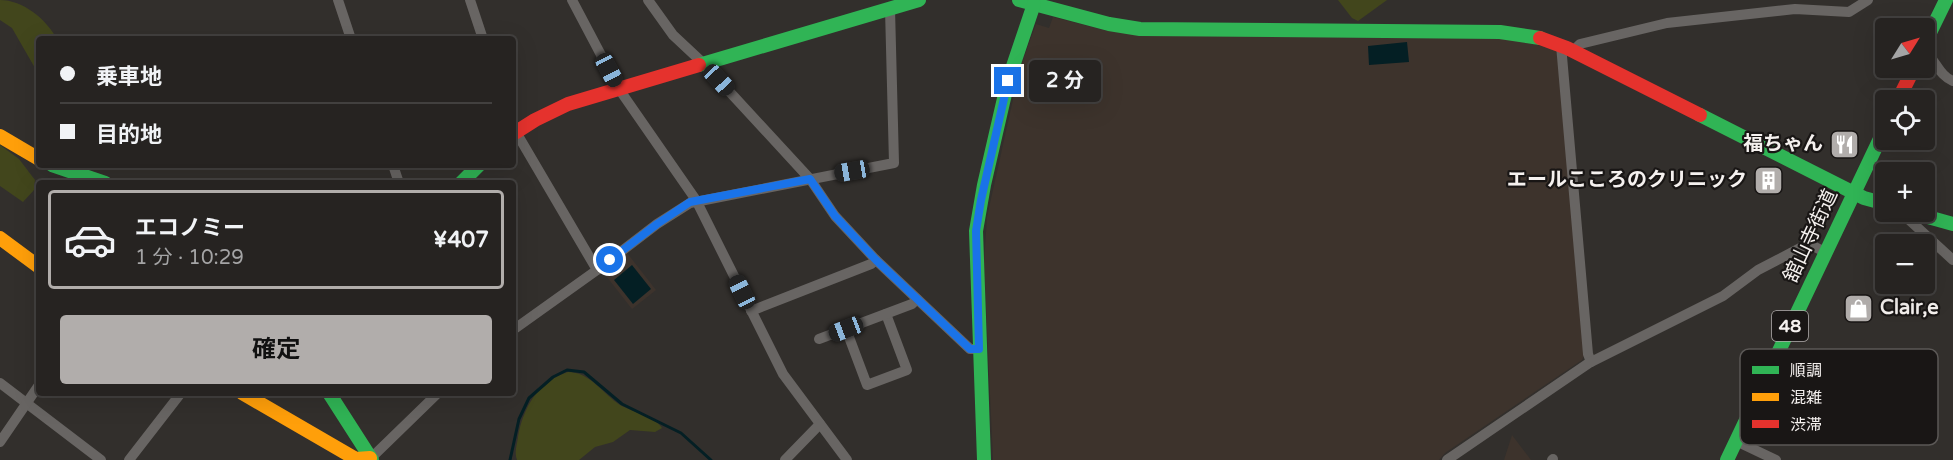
<!DOCTYPE html>
<html lang="ja">
<meta charset="utf-8">
<style>
body{margin:0;font-family:"Varela Round","Noto Sans JP",sans-serif;background:#2e2b2a;color:#f1f3f6;height:100vh;display:flex;flex-direction:column;font-size:22px;white-space:nowrap}
*{box-sizing:border-box;margin:0}
p{font-size:20px;color:#a4a4a5}
.icon{flex:none;width:33px;height:33px;fill:none;stroke:currentColor;stroke-width:2;stroke-linecap:round;stroke-linejoin:round}
.map{position:relative;flex:1;overflow:hidden}
.sheet{position:absolute;left:36px;top:180px;width:480px;height:216px;display:flex;flex-direction:column;background:#262321;border-radius:6px;box-shadow:0 6px 24px #0002,0 0 0 2px #42403f}
.sheet>*{flex:none}
.guide{position:absolute;left:36px;top:36px;width:480px;height:132px;border-radius:6px;box-shadow:0 6px 24px #0002,0 0 0 2px #42403f;display:grid;align-content:center;height:132px;padding:0 24px;background:#262321}
.needle{width:39px;rotate:53deg}
.tools{position:absolute;left:1875px;top:18px;display:grid;gap:12px}
.tools a{display:grid;place-items:center;width:60px;height:60px;border-radius:6px;background:#262321;box-shadow:0 6px 24px #0002,0 0 0 2px #42403f;font-size:30px}
.end{position:absolute;width:27px;height:27px;margin:-14px;border:8px solid #1a73e8;background:#fff;box-shadow:0 0 0 3px #fff}
.from{border-radius:50%}
.bubble{position:absolute;height:42px;border-radius:6px;background:#262321;box-shadow:0 6px 24px #0002,0 0 0 2px #42403f;font-size:20px;font-weight:700;line-height:42px;text-align:center}
.car{position:absolute;width:18px;height:36px;margin:-18px -9px;border-radius:8px;box-shadow:0 0 4px 2px #0007;background:linear-gradient(#222 24%,#8ab4d8 0 40%,#222 0 76%,#8ab4d8 0 86%,#222 0)}
.guide b{display:flex;align-items:center;gap:21px;height:57px;font-size:22px}
.guide b+b{border-top:2px solid #42403f}
.guide i{width:15px;height:15px;background:#f1f3f6}
ul{padding:10px 0 0;list-style:none}
li{display:flex;align-items:center;gap:18px;height:99px;margin:0 12px 9px;padding:0 12px;border:3px solid #42403f;border-radius:6px}
li div{flex:1}
li b{display:block;font-size:22px}
li em{font-style:normal;font-weight:700}
li.on{border-color:#b1adab}
li>.icon{width:54px;height:54px;stroke-width:1.5}
.primary-button{display:flex;gap:12px;margin-top:auto;padding:12px 24px}
.primary-button a{flex:1;height:69px;border-radius:6px;background:#b1adab;color:#111;font-size:24px;font-weight:700;line-height:69px;text-align:center}
.map>svg:first-child{display:block}
</style>
<div class="map">
<svg width="1953" height="460" viewBox="0 0 1953 460">
<rect width="100%" height="100%" fill="#322f2c"/>
<g fill="#3d332c">
<polygon points="1053,17 1108,31 1506,39 1521,40 1555,50 1558,54 1584,356 1582,360 1445,453 1439,460 993,460 984,263 987,217 1020,68 1036,24 1049,28"/>
<polygon points="627,253 656,290 632,309 603,272"/>
<polygon points="1512,435 1531,460 1504,460"/>
</g>
<g fill="#42461c">
<path d="M 0,0 C 23,0 46,19 57,39 L 39,39 L 39,75 L 12,28 L 0,20 Z"/>
<polygon points="1338,0 1387,0 1358,21 1352,18"/>
<polygon points="0,145 19,159 35,180 34,190 23,202 0,186"/>
<path d="M 568,372 C 590,372 603,394 620,405 C 631,411 657,418 662,428 L 655,432 L 630,430 L 613,442 L 595,447 L 579,460 L 517,460 C 514,452 517,445 518,437 C 523,408 538,381 568,372 Z"/>
</g>
<g fill="#041f24">
<polygon points="1407,42 1409,62 1369,65 1368,46"/>
<polygon points="632,265 651,289 633,304 614,280"/>
</g>
<g fill="none" stroke-linecap="round" stroke-linejoin="round">
<polyline stroke="#041f24" stroke-width="3" points="510,460 519,419 529,398 553,377 567,370 584,372 622,404 681,433 711,460"/>
<g stroke="#686563" stroke-width="10">
<polyline points="338,0 351,39"/>
<polyline points="470,0 483,39"/>
<polyline points="572,0 619,89 696,200 783,374 847,460"/>
<polyline points="648,0 673,35 704,64 810,179 835,216 876,260 970,349 979,349"/>
<polyline points="1561,45 1588,354 1591,362"/>
<polyline points="1573,51 1580,44 1667,23 1795,9 1849,12 1868,0"/>
<path d="M 1924,52 C 1937,60 1938,75 1953,81"/>
<polyline points="513,123 516,132 597,270"/>
<polyline points="393,165 399,183"/>
<polyline points="1908,212 1906,217 1953,260"/>
<polyline points="751,311 871,264 876,260"/>
<polyline points="846,329 867,385 907,370 886,314"/>
<polyline points="513,330 597,270 657,224 690,203 894,163 890,9"/>
<polyline points="819,339 912,304 917,299"/>
<polyline points="0,383 101,460"/>
<polyline points="1736,441 1776,460"/>
<polyline points="0,442 39,385"/>
<polyline points="129,460 181,393"/>
<polyline points="369,460 438,393"/>
<polyline points="785,460 820,424"/>
<polyline points="1447,460 1589,363 1723,296 1758,270 1804,246 1813,246 1825,252"/>
<polyline points="1552,460 1553,459"/>
</g>
<g stroke="#30b455" stroke-width="14">
<polyline points="1019,0 1109,24 1140,29 1500,32 1540,38"/>
<polyline points="1924,45 1946,0"/>
<polyline points="699,65 919,0"/>
<polyline points="1700,115 1864,198 1886,204"/>
<polyline points="52,165 105,183"/>
<polyline points="461,183 479,165"/>
<polyline points="1910,212 1953,224"/>
<polyline points="329,393 372,460"/>
<polyline points="984,460 976,231 984,185 1008,81 1034,4"/>
<polyline points="1727,460 1886,126"/>
</g>
<g stroke="#ff9f0a" stroke-width="14">
<polyline points="0,136 39,159"/>
<polyline points="0,238 39,267"/>
<polyline points="242,393 356,459 370,458"/>
</g>
<g stroke="#e5322d" stroke-width="14">
<polyline points="1540,38 1567,48 1700,115"/>
<polyline points="1898,100 1914,68"/>
<polyline points="513,134 535,120 568,104 699,65"/>
</g>
</g>
<g fill="none" stroke-linecap="round" stroke-linejoin="round">
<polyline stroke="#1a73e8" stroke-width="8" points="610,260 657,224 690,202 810,179 835,216 876,260 970,349 979,349 976,231 981,200 1008,81"/>
</g>
<defs>
<symbol id="restaurant-square" viewBox="-11 -11 22 22"><rect x="-9" y="-9" width="18" height="18" rx="4" fill="#b1adab" stroke="#191615"/><path d="M-5-6h1v4h1v-4h1v4h1v-4h1v5L-1.5 .5V6h-2V.5L-5-1ZM5-6V6H3V1.5H1.5Q1.5-4 5-6Z" fill="#fff"/></symbol>
<symbol id="building-square" viewBox="-11 -11 22 22"><rect x="-9" y="-9" width="18" height="18" rx="4" fill="#b1adab" stroke="#191615"/><path d="M-4-6H4V6H1V3H-1V6H-4ZM-2.5-4.3h1.7v1.8h-1.7ZM.8-4.3h1.7v1.8H.8ZM-2.5-1h1.7V.8h-1.7ZM.8-1h1.7V.8H.8Z" fill="#fff"/></symbol>
<symbol id="shop-square" viewBox="-11 -11 22 22"><rect x="-9" y="-9" width="18" height="18" rx="4" fill="#b1adab" stroke="#191615"/><path d="M-5-2.5h2.3a2.7 3.5 0 0 1 5.4 0H5L5.5 6h-11ZM-1.5-2.5h3a1.5 2.3 0 0 0-3 0Z" fill="#fff"/></symbol>
</defs>
<g fill-rule="evenodd">
<use href="#restaurant-square" x="1828" y="128" width="33" height="33"/>
<use href="#building-square" x="1752" y="164" width="33" height="33"/>
<use href="#shop-square" x="1842" y="292" width="33" height="33"/>
</g>
<g text-anchor="middle" dominant-baseline="central" stroke-width="4.5" stroke-linejoin="round" paint-order="stroke">
<rect fill="#191615" stroke="#b3afae" stroke-width="1.5" x="1772" y="311" width="36" height="30" rx="4.5"/>
<g font-size="18" font-weight="bold" fill="#f5f1ef">
<text x="1790" y="326">48</text>
</g>
<g font-size="20" font-weight="bold" fill="#f5f1ef" stroke="#191615" text-anchor="end">
<text x="1823" y="144">福ちゃん</text>
<text x="1747" y="180">エールこころのクリニック</text>
<text x="1880" y="308" text-anchor="start">Clair,e</text>
</g>
<g font-size="20" fill="#f5f1ef" stroke="#191615">
<text transform="translate(1811 236) rotate(-65)">舘山寺街道</text>
</g>
</g>
<rect x="1740" y="349" width="198" height="96" rx="9" fill="#191615" stroke="#5b5856" stroke-width="1.5"/>
<rect x="1752" y="366" width="27" height="8" fill="#30b455"/>
<rect x="1752" y="393" width="27" height="8" fill="#ff9f0a"/>
<rect x="1752" y="420" width="27" height="8" fill="#e5322d"/>
<g font-size="16" fill="#f5f1ef">
<text x="1790" y="376">順調</text>
<text x="1790" y="403">混雑</text>
<text x="1790" y="430">渋滞</text>
</g>
</svg>
<div class="tools">
<a><svg class="needle" viewBox="-14 -14 28 28"><path d="M0-13l5 13h-10z" fill="#e53935"/><path d="M0 13l5-13h-10z" fill="#a4a4a5"/></svg></a>
<a><svg class="icon" aria-label="locate" viewBox="0 0 24 24"><circle cx="12" cy="12" r="6"/><path d="M12 2v4M12 18v4M2 12h4M18 12h4"/></svg></a>
<a>+</a>
<a>−</a>
</div>
<i class="end from" style="left:610px;top:260px"></i>
<i class="end" style="left:1008px;top:81px"></i>
<div class="bubble" style="left:1029px;top:60px;width:72px">2 分</div>
<i class="car" style="left:609px;top:70px;rotate:152deg"></i>
<i class="car" style="left:719px;top:80px;rotate:137deg"></i>
<i class="car" style="left:852px;top:171px;rotate:260deg"></i>
<i class="car" style="left:742px;top:292px;rotate:334deg"></i>
<i class="car" style="left:846px;top:329px;rotate:249deg"></i>
<div class="guide">
<b><i class="from"></i>乗車地</b>
<b><i></i>目的地</b>
</div>
<section class="sheet">
<ul>
<li class="on"><svg class="icon" aria-label="car" viewBox="0 0 24 24"><path d="M5 17H2v-5l4-1 3-4h7l3 4 3 1v5h-3M9 17h6M6 11h13"/><circle cx="7" cy="17" r="2"/><circle cx="17" cy="17" r="2"/></svg><div><b>エコノミー</b><p>1 分 · 10:29</p></div><em>¥407</em></li>
</ul>
<div class="primary-button"><a>確定</a></div>
</section>
</div>
